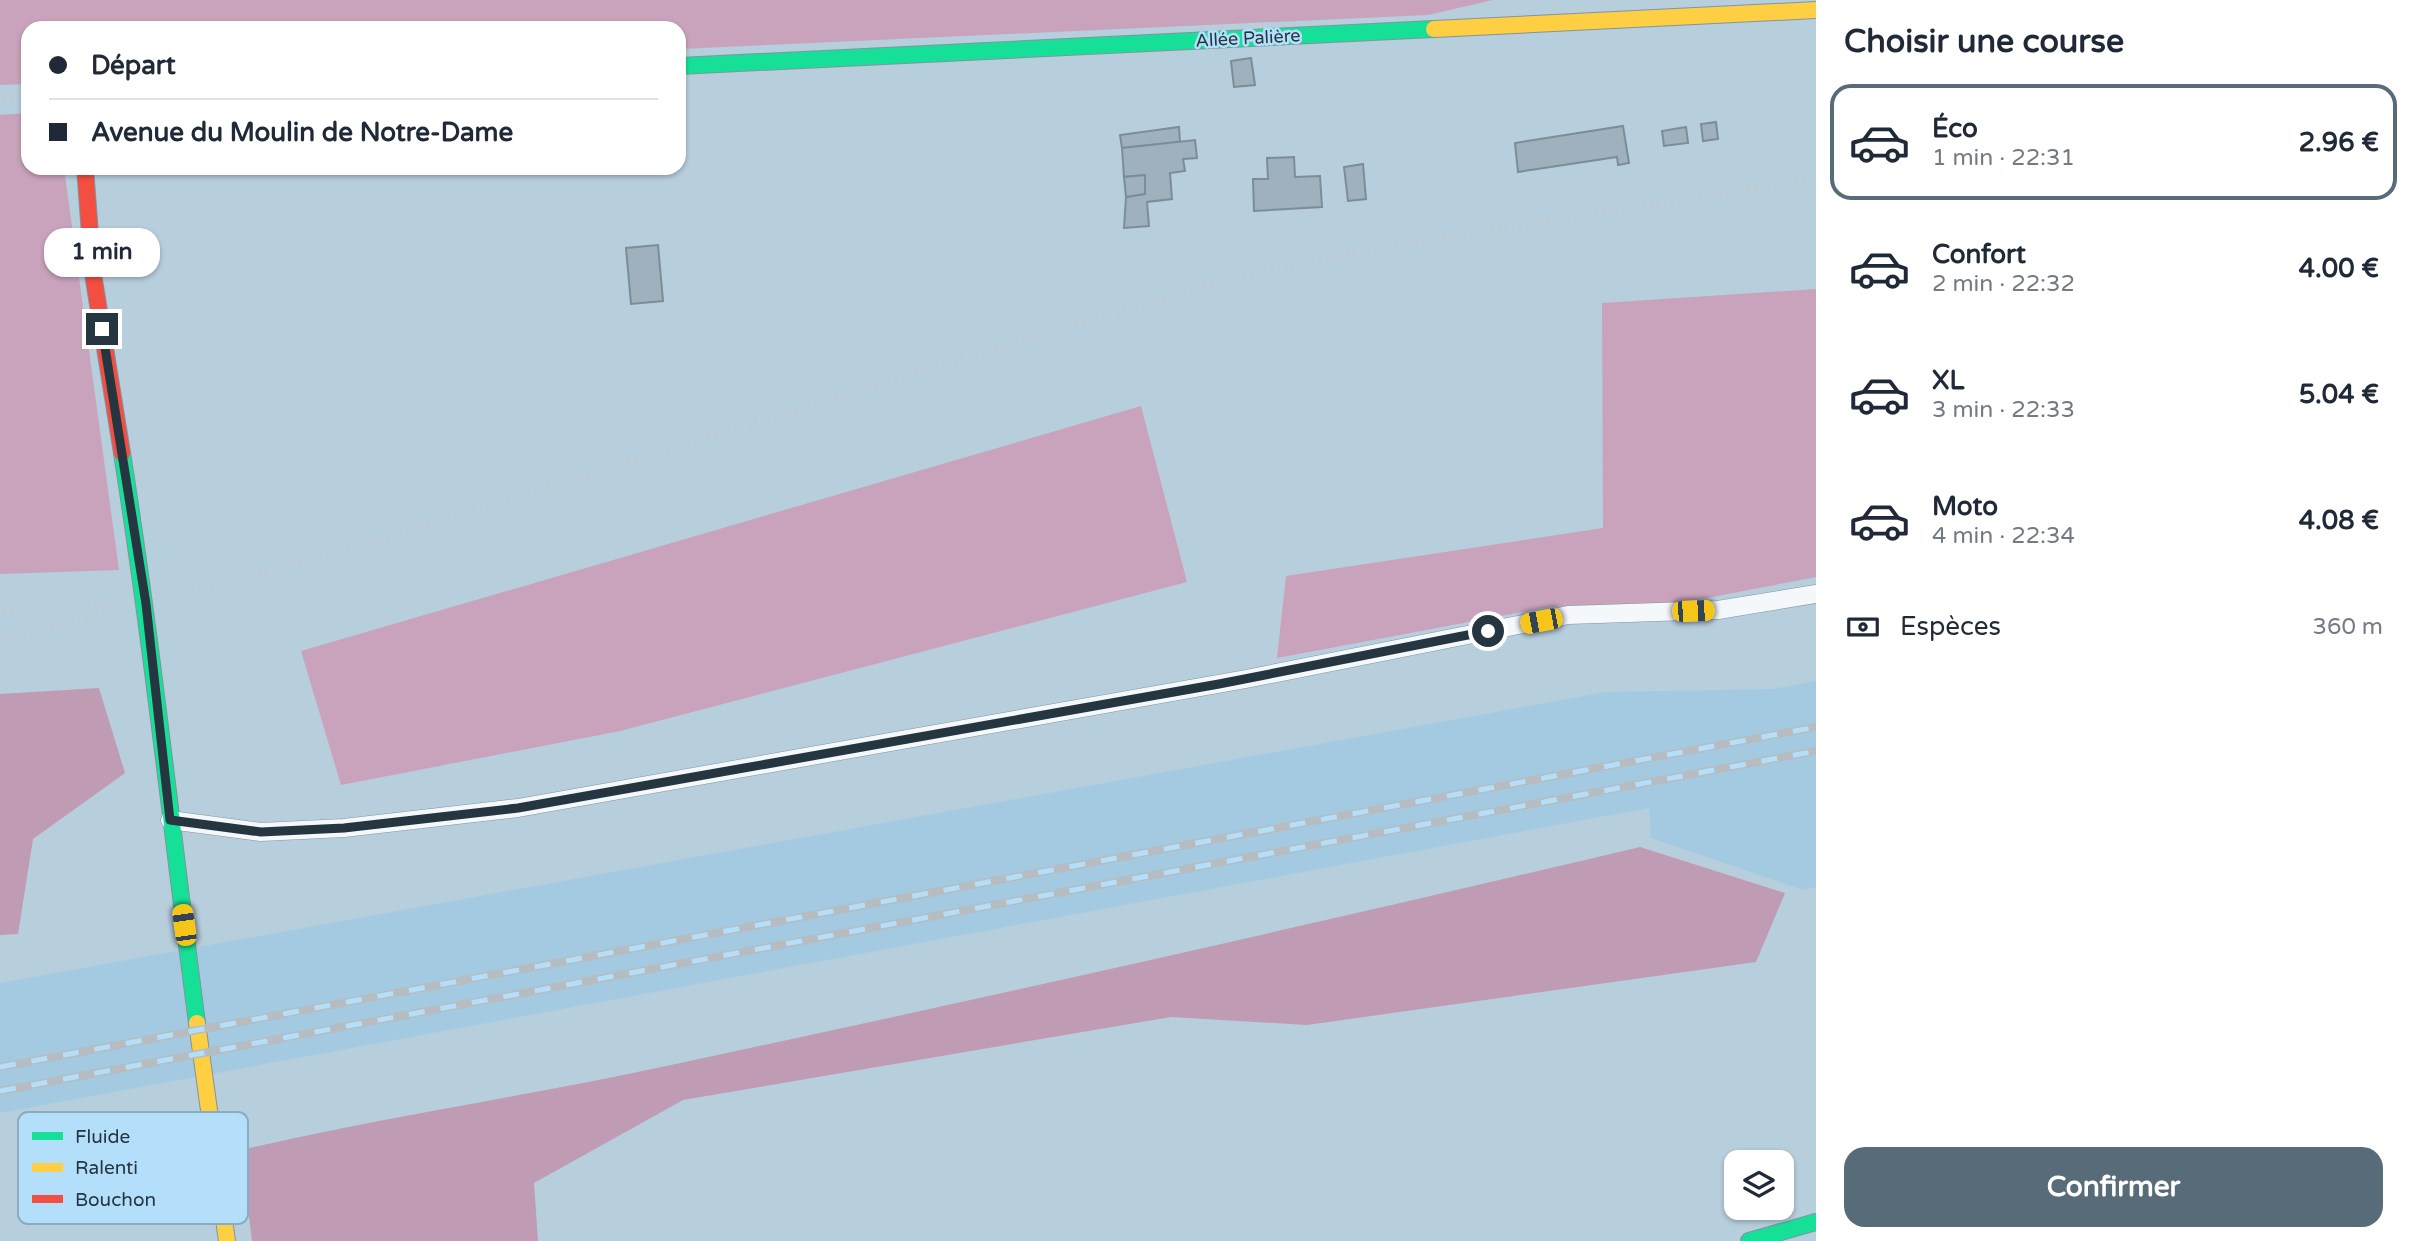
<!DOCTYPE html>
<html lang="fr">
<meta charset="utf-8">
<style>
body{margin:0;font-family:"Varela Round",sans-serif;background:#f2f2f3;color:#1f2937;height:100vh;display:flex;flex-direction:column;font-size:26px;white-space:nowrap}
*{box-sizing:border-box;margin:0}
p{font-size:23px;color:#747a83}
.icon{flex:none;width:38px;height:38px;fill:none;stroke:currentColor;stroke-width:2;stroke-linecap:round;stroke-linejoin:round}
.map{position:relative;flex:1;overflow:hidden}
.side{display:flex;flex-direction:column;background:#fff;width:595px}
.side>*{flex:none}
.guide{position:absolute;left:21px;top:21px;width:665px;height:154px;border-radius:21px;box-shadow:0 2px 5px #0004;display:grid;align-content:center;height:154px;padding:0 28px;background:#fff}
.controls{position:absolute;left:1724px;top:1150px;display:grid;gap:14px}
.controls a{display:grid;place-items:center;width:70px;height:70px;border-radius:14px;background:#fff;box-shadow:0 2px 5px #0004;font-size:35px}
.end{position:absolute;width:32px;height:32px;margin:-16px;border:9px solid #253641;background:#fff;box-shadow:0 0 0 4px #fff}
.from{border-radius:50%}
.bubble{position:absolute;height:49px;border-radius:21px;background:#fff;box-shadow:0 2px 5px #0004;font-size:23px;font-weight:700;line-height:49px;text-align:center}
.car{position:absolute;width:21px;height:42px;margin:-21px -10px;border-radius:9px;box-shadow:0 0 5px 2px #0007;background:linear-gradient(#f5c518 24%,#345 0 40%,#f5c518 0 76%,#345 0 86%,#f5c518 0)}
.guide b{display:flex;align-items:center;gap:24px;height:66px;font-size:26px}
.guide b+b{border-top:2px solid #e0e1e3}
.guide i{width:18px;height:18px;background:#1f2937}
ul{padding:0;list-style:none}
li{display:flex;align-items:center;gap:21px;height:116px;margin:0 14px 10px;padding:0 14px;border:4px solid transparent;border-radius:21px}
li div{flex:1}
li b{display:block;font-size:26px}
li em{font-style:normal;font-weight:700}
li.on{border-color:#586b78}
li>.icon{width:63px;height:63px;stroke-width:1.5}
h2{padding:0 28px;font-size:32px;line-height:84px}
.pay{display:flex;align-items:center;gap:18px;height:77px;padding:0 28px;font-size:26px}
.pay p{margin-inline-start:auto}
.cta{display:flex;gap:14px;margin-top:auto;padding:14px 28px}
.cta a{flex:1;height:80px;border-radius:21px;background:#586b78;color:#fff;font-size:28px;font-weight:700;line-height:80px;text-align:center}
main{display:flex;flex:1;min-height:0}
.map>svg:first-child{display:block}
</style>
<main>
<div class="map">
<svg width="1816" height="1241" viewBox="0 0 1816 1241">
<rect width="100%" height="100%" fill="#b7cedd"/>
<polygon fill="#a4cae2" points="1816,681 1816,887 1803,890 1651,838 1649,808 0,1113 0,983 1606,692 1772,689"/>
<g fill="#c9a3bc">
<polygon points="0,0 1493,0 1428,15 679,49 679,28 28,28 28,84 0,85"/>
<polygon points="28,113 28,168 64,168 119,570 0,574 0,115"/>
<polygon points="1816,289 1816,577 1686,602 1549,607 1277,658 1286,576 1603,528 1602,303"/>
<polygon points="1141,406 1187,582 620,731 341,785 301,651"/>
</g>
<g fill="#c09bb4">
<polygon points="99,688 125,773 33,839 18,934 0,935 0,694"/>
<path d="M 1640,847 L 1785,893 L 1756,962 L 1307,1025 L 1171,1017 L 683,1100 L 534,1183 L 538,1241 L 252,1241 L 241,1150 C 383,1117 528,1096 671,1065 C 995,996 1318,923 1640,847 Z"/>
</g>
<g fill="#9eb1bd" stroke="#7b8d98" stroke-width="2">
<polygon points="1251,58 1255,85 1234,87 1231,61"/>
<polygon points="1716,122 1718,139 1703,141 1701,124"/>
<polygon points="1623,126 1629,163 1618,165 1617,157 1518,172 1515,143"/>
<polygon points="1179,127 1180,142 1122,148 1120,135"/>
<polygon points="1686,127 1688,143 1664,146 1662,131"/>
<polygon points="1195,140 1197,158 1183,159 1185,171 1170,173 1172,199 1147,202 1149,226 1124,228 1126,197 1145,194 1145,175 1124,177 1122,148"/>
<polygon points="1294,157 1295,177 1320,176 1322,207 1254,211 1253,179 1268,179 1267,158"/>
<polygon points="1363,164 1366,199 1348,201 1344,167"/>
<polygon points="1145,175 1145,194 1126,197 1124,177"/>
<polygon points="658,245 663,301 631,304 626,248"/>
</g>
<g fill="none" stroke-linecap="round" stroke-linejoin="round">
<defs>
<polyline id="lane" points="170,820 261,832 344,828 518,808 1246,679 1568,615 1718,610 1816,594"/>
<g id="fast">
<polyline points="679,66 1434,29"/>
<path d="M 122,453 C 152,643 172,833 197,1023"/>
<polyline points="1749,1241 1816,1222"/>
</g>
<g id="slow">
<polyline points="1434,29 1816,10"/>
<polyline points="197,1023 227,1241"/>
</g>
<polyline id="jam" points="85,168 93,274 122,453"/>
</defs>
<use href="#lane" stroke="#82949f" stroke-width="19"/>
<use href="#fast" stroke="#82949f" stroke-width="18"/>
<use href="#slow" stroke="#82949f" stroke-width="18"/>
<use href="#jam" stroke="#82949f" stroke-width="18"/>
<g stroke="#c7ced2" stroke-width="4.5" stroke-dasharray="2 5" stroke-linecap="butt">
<polyline points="0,98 28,96"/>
<polyline points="181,594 340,552 1060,329 1261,271 1419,242 1816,179"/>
<polyline points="0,610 111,606"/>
<polyline points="0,641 79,621 104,608"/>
</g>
<use href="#lane" stroke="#f4f8fa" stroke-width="18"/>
<use href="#fast" stroke="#16e098" stroke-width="16"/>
<use href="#slow" stroke="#ffcf43" stroke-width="16"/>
<use href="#jam" stroke="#f24e42" stroke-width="16"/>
<defs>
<g id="rail">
<polyline points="0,1067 1816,727"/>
<polyline points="0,1091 1816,751"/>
</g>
</defs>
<use href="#rail" stroke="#b6bcbf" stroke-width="8"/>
<use href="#rail" stroke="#b4dffb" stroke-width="5" stroke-dasharray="16" stroke-linecap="butt"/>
</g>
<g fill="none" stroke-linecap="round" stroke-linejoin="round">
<polyline stroke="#253641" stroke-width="9" points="102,329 146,604 170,820 261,832 344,828 518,808 1219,684 1488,631"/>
</g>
<g text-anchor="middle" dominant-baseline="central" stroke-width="5" stroke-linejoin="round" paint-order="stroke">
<g font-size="18" fill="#253641" stroke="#b4dffb">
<text transform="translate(1248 38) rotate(-3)">Allée Palière</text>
</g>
</g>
<rect x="18" y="1112" width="230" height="112" rx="10" fill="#b4dffb" stroke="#89acc3" stroke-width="2"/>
<rect x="32" y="1132" width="31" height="8" fill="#16e098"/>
<rect x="32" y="1163" width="31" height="9" fill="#ffcf43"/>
<rect x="32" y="1195" width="31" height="8" fill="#f24e42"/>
<g font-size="19" fill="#253641">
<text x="75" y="1143">Fluide</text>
<text x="75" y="1174">Ralenti</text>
<text x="75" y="1206">Bouchon</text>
</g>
</svg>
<div class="controls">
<a><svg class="icon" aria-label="layers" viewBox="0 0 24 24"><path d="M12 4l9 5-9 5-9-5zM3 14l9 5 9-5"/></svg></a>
</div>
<i class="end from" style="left:1488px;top:631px"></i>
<i class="end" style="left:102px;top:329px"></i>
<div class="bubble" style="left:44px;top:228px;width:116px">1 min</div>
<i class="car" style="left:1693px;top:611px;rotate:88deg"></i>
<i class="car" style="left:1541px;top:621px;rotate:259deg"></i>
<i class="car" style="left:184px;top:925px;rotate:352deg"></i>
<div class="guide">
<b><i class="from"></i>Départ</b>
<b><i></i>Avenue du Moulin de Notre-Dame</b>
</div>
</div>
<section class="side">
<h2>Choisir une course</h2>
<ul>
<li class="on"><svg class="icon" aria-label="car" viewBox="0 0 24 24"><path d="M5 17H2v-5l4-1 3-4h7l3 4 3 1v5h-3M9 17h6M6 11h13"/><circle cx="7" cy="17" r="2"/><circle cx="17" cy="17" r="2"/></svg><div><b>Éco</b><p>1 min · 22:31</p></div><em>2.96 €</em></li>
<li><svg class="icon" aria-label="car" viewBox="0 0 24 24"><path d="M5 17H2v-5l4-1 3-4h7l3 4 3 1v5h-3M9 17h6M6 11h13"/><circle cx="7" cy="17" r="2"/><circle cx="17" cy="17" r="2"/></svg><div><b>Confort</b><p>2 min · 22:32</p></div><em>4.00 €</em></li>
<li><svg class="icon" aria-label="car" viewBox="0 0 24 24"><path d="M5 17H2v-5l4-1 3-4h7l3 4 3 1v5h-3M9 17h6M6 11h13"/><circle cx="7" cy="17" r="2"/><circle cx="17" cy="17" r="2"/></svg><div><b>XL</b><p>3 min · 22:33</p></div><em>5.04 €</em></li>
<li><svg class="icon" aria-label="car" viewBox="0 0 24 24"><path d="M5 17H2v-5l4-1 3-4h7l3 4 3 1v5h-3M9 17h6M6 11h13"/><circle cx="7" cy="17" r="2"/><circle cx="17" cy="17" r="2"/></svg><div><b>Moto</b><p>4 min · 22:34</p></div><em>4.08 €</em></li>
</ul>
<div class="pay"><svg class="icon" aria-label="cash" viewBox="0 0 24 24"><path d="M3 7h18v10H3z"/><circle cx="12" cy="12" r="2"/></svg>Espèces<p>360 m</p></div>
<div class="cta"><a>Confirmer</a></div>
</section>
</main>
